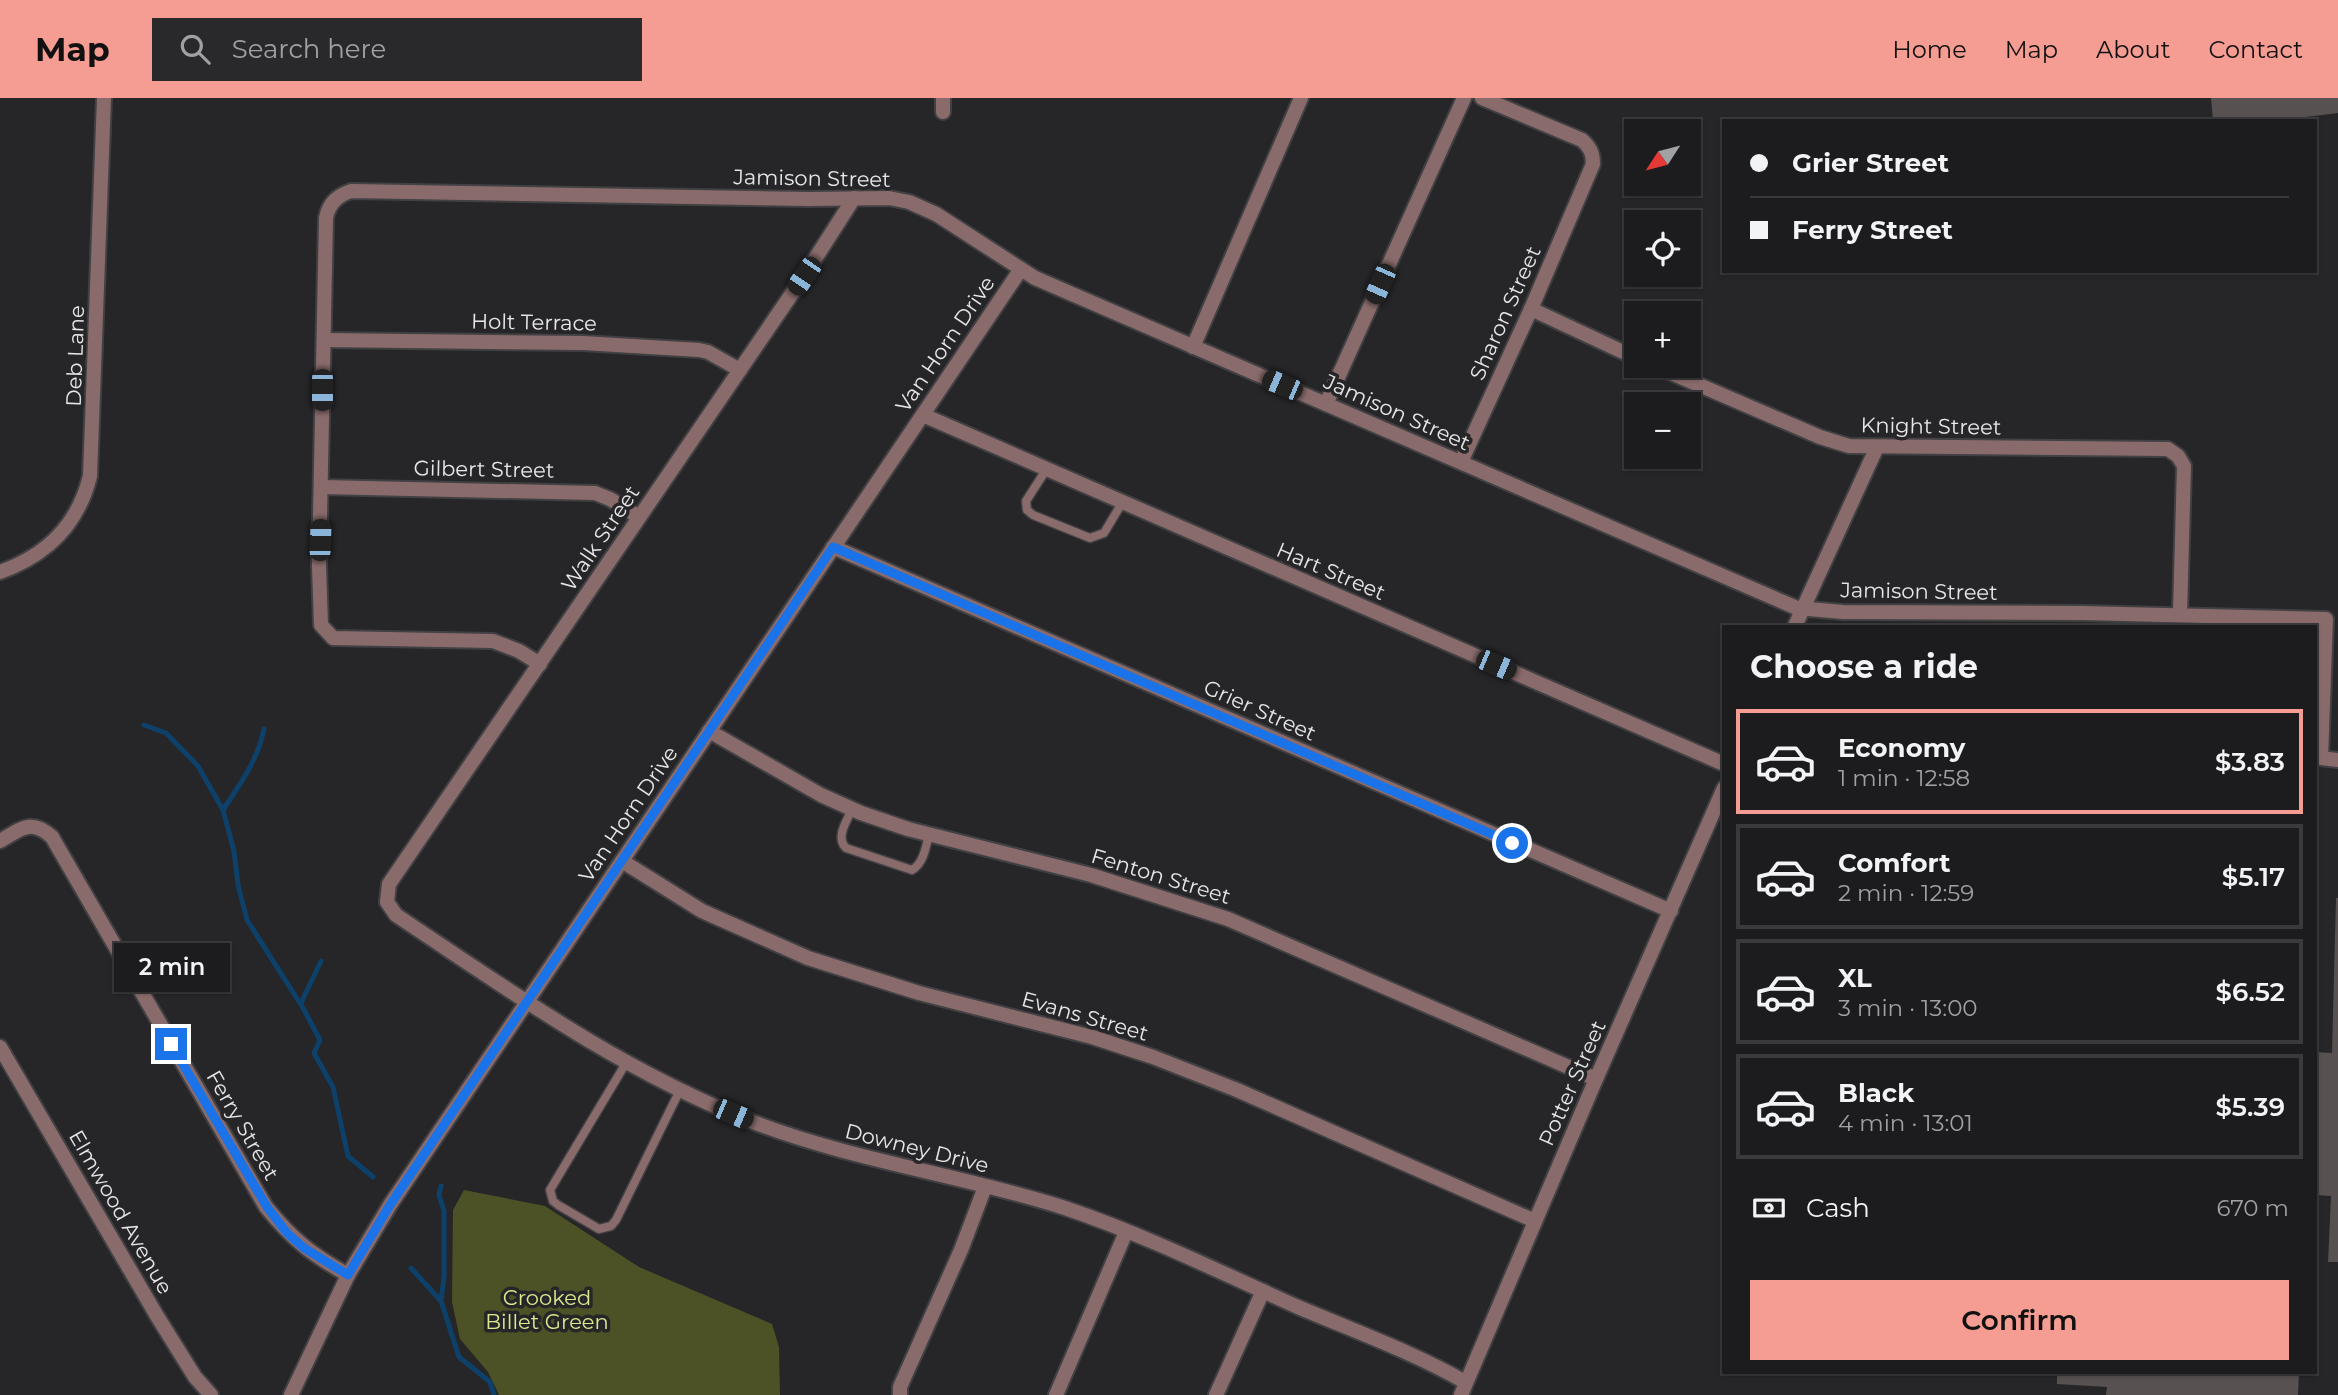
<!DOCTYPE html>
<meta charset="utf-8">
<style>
body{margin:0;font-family:Montserrat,sans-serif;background:#29292b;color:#f1f3f6;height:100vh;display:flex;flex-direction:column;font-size:26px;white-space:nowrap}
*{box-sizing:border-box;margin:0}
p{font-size:23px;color:#a0a1a4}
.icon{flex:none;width:38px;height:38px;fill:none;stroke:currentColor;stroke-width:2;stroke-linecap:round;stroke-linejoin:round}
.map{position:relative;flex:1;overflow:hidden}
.drawer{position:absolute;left:1722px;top:527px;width:595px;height:749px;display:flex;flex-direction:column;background:#1c1c1e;border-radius:0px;box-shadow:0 2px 5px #0004,0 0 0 2px #3a3a3c}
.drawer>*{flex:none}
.guide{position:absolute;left:1722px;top:21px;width:595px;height:154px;border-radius:0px;box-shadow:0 2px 5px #0004,0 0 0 2px #3a3a3c;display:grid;align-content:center;height:154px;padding:0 28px;background:#1c1c1e}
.needle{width:46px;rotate:234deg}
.buttons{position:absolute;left:1624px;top:21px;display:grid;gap:14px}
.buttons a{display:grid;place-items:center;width:77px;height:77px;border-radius:0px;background:#1c1c1e;box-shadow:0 2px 5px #0004,0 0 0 2px #3a3a3c;font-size:35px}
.end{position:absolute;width:32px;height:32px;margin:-16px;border:9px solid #1a73e8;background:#fff;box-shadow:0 0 0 4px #fff}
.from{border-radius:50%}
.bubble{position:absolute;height:49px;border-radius:0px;background:#1c1c1e;box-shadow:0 2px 5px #0004,0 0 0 2px #3a3a3c;font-size:23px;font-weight:600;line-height:49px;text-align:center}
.car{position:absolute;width:21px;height:42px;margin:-21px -10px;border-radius:9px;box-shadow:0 0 5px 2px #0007;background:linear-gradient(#222 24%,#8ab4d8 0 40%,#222 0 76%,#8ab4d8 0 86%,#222 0)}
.guide b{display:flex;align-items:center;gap:24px;height:66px;font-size:26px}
.guide b+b{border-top:2px solid #3a3a3c}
.guide i{width:18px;height:18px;background:#f1f3f6}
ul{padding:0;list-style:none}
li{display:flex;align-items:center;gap:21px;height:105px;margin:0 14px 10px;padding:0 14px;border:4px solid #3a3a3c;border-radius:0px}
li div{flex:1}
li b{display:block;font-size:26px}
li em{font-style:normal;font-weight:600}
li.on{border-color:#f59c93}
li>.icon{width:63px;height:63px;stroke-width:1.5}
h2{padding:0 28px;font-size:32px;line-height:84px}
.pay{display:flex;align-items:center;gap:18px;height:77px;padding:0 28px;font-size:26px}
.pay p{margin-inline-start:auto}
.cta{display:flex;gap:14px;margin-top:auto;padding:14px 28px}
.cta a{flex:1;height:80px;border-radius:0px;background:#f59c93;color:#111;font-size:28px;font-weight:600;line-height:80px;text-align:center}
header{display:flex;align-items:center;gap:42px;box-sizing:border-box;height:98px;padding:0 35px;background:#f59c93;color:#111}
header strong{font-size:33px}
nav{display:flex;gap:38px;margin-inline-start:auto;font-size:24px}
.search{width:490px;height:63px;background:#29292b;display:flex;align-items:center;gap:18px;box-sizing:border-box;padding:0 24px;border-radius:0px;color:#a0a1a4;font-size:26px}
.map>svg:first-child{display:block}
</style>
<header>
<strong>Map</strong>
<div class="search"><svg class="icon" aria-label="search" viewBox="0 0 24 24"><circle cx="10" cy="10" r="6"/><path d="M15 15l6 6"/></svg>Search here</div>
<nav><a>Home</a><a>Map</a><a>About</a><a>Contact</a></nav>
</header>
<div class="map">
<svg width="2338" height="1297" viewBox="0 0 2338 1297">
<rect width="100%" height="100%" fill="#262528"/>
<polygon fill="#4c5225" points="464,1092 545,1108 639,1169 772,1226 779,1249 780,1297 499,1297 488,1274 460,1241 452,1204 453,1112"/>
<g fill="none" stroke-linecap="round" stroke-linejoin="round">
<g stroke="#0d416a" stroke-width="5">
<polyline points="144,627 166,635 198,668 223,712 234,753 238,787 247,822 303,910 320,942 314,955 333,989 348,1058 373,1079"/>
<path d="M 223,712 C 240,686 258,662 264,631"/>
<polyline points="301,905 321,863"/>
<polyline points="441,1088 439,1097 444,1113 444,1179 441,1203"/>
<polyline points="411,1170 441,1203 459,1259 490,1284 494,1297"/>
</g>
</g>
<g fill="#575251">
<polygon points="2211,0 2338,0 2338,15 2275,23 2213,23"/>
<polygon points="2336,800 2338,800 2338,1164 2328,1164 2331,1098 2315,1097 2315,954 2332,955"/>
<polygon points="2057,1274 2299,1274 2298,1297 2106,1297 2107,1289 2057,1286"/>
</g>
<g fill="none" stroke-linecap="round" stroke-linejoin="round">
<defs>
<g id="service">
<polyline points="1046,372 1026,403 1027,412 1033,417 1090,440 1104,435 1122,405"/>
<path d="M 852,711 C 847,723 835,739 846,750 L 912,772 C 924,765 926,748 929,736"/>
<polyline points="626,965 550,1092 553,1103 558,1107 599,1131 611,1128 616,1122 680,992"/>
</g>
<g id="minor">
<polyline points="943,14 943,0"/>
<path d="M 854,100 L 804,178 L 389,786 L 387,804 L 396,817 C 511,894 624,974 753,1024 C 854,1063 962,1077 1065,1110 C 1145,1137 1222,1175 1298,1209 C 1352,1232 1415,1255 1465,1284"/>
<polyline points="1531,211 1636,260"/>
<polyline points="324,242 583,245 699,252 708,254 740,272"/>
<polyline points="1193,249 1301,0"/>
<polyline points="1655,268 1820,339 1849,348 2168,351 2178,358 2184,368 2180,516"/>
<polyline points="1326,306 1464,0"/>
<polyline points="923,317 1724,666"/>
<path d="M 1461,364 L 1531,211 L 1593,66 C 1593,55 1590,49 1582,42 L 1482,0"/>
<polyline points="321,389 595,395 610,401 639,419"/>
<polyline points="833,449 1671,813"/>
<path d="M 0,474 C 47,457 78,427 90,378 L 104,0"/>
<polyline points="1795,528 1877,349"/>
<path d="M 540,566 L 519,553 L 493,543 L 333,540 L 321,527 L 319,468 L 326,120 C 329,105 337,98 351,93 L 808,101 L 889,100 L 909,104 L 936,116 L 1035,180 L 1797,510 L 1843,514 L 2082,515 L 2326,521 L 2321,660 L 2338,662"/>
<polyline points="709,633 821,697 861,715 908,731 1091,777 1228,821 1596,981"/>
<path d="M 0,743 C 21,731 31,720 52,739 L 266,1109 C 293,1142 311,1156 348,1177"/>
<polyline points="622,763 702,813 808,860 919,895 1092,939 1153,959 1237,992 1535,1123"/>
<polyline points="0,949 157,1218 195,1279 211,1297"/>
<polyline points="291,1297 348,1177 390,1107 1021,171"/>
<polyline points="900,1297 900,1289 961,1152 985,1089"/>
<polyline points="1056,1297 1126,1134"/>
<polyline points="1216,1297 1263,1193"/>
<polyline points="1461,1297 1596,981 1724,690"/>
</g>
</defs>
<use href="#service" stroke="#414043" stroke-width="11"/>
<use href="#minor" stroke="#414043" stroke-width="18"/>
<use href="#service" stroke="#8a6b6b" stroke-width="8"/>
<use href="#minor" stroke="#8a6b6b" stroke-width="14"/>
</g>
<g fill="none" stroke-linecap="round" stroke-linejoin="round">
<polyline stroke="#1a73e8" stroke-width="9" points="171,946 267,1109 287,1135 304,1150 348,1177 390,1107 833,449 1512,745"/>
</g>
<g text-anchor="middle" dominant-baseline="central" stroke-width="7" stroke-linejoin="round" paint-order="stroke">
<g font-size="21" fill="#e7e6e8" stroke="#262528">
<text transform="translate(812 80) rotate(1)">Jamison Street</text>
<text transform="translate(1505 215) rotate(-66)">Sharon Street</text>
<text transform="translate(534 224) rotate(1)">Holt Terrace</text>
<text transform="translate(945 246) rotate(-56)">Van Horn Drive</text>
<text transform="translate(75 258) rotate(-88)">Deb Lane</text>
<text transform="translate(1397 314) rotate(24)">Jamison Street</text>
<text transform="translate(1931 328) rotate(1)">Knight Street</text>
<text transform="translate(484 371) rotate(1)">Gilbert Street</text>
<text transform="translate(600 440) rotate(-56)">Walk Street</text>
<text transform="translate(1331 473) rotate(23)">Hart Street</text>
<text transform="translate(1919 493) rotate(1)">Jamison Street</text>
<text transform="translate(1260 612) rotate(24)">Grier Street</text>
<text transform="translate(628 716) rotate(-56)">Van Horn Drive</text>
<text transform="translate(1161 778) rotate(17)">Fenton Street</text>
<text transform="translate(1085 918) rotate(16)">Evans Street</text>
<text transform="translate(1572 985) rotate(-66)">Potter Street</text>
<text transform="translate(243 1027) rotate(60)">Ferry Street</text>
<text transform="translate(917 1050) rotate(14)">Downey Drive</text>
<text transform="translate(121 1114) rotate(60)">Elmwood Avenue</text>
</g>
<g font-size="21" fill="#dce98c" stroke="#262528">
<text x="547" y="1199">Crooked<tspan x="547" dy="24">Billet Green</tspan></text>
</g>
</g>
</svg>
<div class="buttons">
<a><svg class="needle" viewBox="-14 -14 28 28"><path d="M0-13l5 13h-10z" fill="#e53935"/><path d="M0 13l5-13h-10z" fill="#a0a1a4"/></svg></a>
<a><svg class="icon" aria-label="locate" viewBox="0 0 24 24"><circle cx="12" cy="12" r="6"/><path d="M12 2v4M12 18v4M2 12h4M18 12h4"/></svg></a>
<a>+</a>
<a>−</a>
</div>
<i class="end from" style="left:1512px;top:745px"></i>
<i class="end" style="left:171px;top:946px"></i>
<div class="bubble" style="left:114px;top:845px;width:116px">2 min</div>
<i class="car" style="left:804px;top:178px;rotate:214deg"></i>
<i class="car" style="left:1380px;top:186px;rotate:204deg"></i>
<i class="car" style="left:1282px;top:287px;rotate:293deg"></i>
<i class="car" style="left:322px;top:292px;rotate:180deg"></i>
<i class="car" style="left:320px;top:442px;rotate:2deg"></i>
<i class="car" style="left:1496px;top:567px;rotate:113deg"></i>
<i class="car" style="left:733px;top:1016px;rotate:113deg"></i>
<div class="guide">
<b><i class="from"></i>Grier Street</b>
<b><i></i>Ferry Street</b>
</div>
<section class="drawer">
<h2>Choose a ride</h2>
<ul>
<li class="on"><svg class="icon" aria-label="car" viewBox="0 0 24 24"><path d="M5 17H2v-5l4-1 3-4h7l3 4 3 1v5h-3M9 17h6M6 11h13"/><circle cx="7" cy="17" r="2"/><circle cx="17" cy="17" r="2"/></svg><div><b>Economy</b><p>1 min · 12:58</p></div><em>$3.83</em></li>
<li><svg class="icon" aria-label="car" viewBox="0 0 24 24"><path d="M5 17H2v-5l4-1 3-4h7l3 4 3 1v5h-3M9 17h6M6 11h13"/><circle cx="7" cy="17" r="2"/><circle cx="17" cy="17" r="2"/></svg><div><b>Comfort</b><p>2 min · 12:59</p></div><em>$5.17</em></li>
<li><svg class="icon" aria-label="car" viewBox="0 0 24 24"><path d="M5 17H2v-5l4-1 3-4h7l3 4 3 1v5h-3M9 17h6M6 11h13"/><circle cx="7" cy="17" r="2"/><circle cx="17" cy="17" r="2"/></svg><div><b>XL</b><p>3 min · 13:00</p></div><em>$6.52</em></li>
<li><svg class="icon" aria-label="car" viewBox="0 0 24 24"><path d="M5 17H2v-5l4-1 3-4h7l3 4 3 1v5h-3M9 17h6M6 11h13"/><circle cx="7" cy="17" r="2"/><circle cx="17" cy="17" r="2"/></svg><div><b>Black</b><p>4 min · 13:01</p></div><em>$5.39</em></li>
</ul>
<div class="pay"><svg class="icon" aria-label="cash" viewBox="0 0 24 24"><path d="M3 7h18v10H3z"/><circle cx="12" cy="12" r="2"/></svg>Cash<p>670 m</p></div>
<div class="cta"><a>Confirm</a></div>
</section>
</div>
